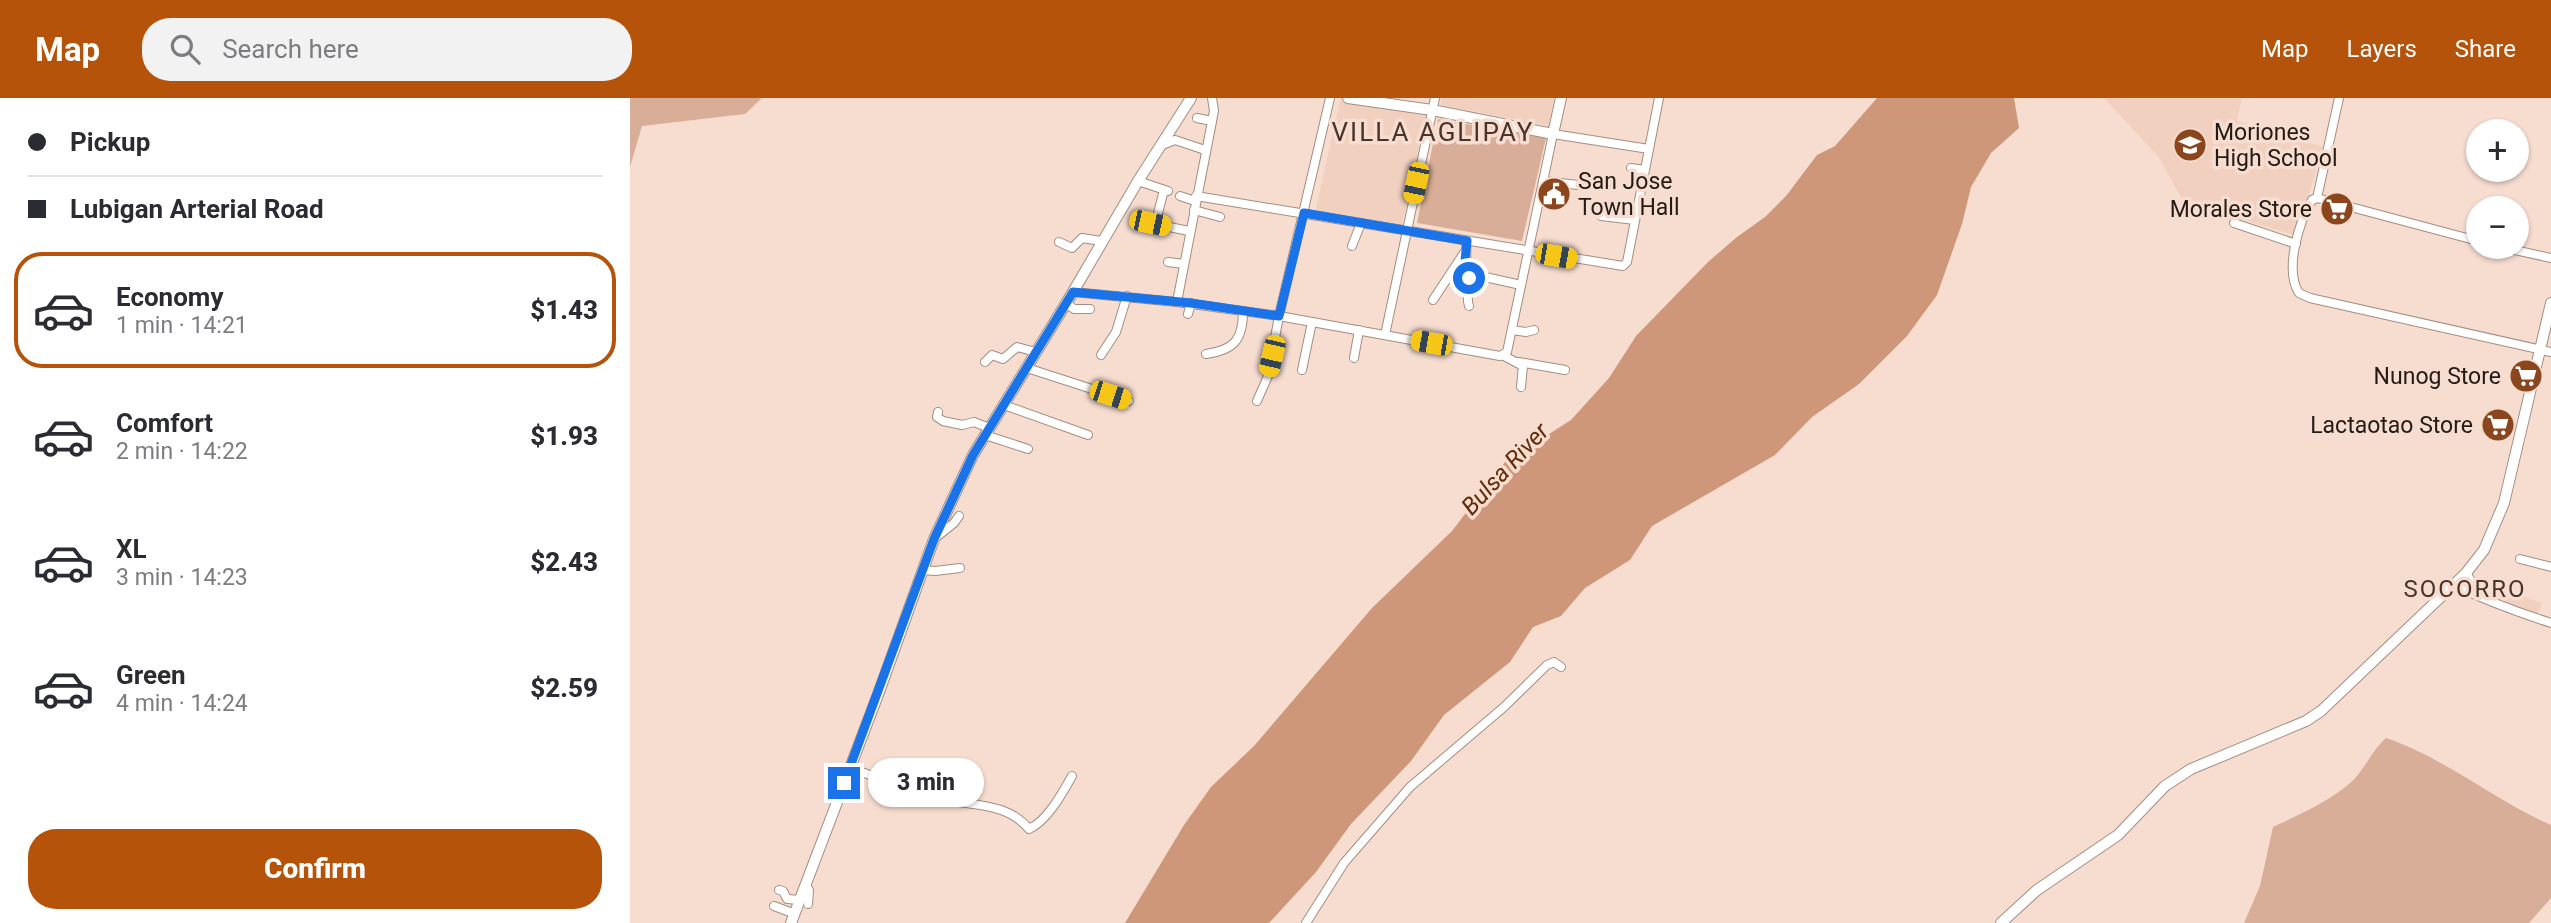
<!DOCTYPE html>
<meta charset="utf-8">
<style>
body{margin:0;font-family:Roboto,sans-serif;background:#f2f2f3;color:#2b2b33;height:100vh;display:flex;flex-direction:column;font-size:26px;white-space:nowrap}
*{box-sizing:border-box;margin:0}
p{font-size:23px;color:#7c7c81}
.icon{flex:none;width:38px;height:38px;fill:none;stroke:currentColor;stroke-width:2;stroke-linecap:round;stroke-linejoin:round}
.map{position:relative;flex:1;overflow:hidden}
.drawer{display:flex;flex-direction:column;background:#fff;width:630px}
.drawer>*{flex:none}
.guide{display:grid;align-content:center;height:154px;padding:0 28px;background:#fff}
.buttons{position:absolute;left:1836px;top:21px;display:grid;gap:14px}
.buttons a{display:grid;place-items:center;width:63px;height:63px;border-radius:50%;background:#fff;box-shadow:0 2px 5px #0004;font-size:35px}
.end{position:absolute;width:32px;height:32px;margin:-16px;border:9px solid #1a73e8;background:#fff;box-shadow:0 0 0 4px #fff}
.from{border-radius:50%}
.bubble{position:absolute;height:49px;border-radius:24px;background:#fff;box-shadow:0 2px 5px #0004;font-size:23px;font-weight:800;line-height:49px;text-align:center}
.car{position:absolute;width:21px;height:42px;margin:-21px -10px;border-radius:9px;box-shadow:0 0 5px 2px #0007;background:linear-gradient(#f5c518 24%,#345 0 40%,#f5c518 0 76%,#345 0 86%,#f5c518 0)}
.guide b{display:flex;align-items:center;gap:24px;height:66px;font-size:26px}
.guide b+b{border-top:2px solid #e1e1e2}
.guide i{width:18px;height:18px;background:#2b2b33}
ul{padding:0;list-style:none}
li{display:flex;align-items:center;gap:21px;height:116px;margin:0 14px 10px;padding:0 14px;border:4px solid transparent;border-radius:28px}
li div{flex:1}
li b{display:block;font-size:26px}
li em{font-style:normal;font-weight:800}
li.current{border-color:#b45309}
li>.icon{width:63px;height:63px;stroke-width:1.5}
.primary-button{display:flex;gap:14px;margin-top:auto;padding:14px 28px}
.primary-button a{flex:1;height:80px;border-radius:28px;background:#b45309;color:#fff;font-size:28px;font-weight:800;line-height:80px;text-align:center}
header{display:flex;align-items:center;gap:42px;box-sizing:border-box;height:98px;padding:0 35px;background:#b45309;color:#fff}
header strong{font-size:33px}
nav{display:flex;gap:38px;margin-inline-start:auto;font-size:24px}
.search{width:490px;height:63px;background:#f2f2f3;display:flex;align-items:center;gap:18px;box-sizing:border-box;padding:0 24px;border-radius:28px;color:#7c7c81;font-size:26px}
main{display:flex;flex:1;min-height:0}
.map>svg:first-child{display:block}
</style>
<header>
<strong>Map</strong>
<div class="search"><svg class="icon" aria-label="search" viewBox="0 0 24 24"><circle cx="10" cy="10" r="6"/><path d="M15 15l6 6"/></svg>Search here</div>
<nav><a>Map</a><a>Layers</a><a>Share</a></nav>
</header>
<main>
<section class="drawer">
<div class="guide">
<b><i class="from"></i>Pickup</b>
<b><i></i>Lubigan Arterial Road</b>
</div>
<ul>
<li class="current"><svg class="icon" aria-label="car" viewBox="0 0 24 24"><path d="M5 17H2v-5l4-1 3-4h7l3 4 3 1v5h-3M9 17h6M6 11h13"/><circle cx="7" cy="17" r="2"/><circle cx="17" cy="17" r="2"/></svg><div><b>Economy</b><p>1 min · 14:21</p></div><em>$1.43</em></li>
<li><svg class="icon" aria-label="car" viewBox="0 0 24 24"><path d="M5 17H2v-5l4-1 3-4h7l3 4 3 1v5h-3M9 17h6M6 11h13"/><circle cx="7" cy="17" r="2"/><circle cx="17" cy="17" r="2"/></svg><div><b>Comfort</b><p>2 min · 14:22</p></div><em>$1.93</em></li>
<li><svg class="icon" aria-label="car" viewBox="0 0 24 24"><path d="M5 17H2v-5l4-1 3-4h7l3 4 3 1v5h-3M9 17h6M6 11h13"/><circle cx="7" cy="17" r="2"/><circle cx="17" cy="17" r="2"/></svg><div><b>XL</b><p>3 min · 14:23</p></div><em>$2.43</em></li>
<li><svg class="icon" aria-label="car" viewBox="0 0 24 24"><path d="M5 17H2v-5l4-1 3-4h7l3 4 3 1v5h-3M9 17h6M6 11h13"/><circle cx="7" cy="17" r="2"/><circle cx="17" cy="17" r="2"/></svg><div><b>Green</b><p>4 min · 14:24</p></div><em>$2.59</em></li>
</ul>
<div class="primary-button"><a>Confirm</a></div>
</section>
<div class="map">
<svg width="1921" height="825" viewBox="0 0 1921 825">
<rect width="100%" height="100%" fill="#f7ddd0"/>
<g fill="#f1d0c0">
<polygon points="812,0 924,0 919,28 811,7"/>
<polygon points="1474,0 1612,0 1607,23 1693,49 1667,138 1586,114 1552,101 1528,58"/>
<polygon points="710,2 796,18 772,126 688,113 686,110"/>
<polygon points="1854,484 1912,505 1906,519 1849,496"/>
</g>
<g fill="#d9ae99">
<polygon points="0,0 132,0 115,16 12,28 0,69"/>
<polygon points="808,21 916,40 892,143 787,125"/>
<path d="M 1756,640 C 1815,660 1864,702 1921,727 L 1921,800 L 1899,825 L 1614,825 L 1630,788 L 1643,729 C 1668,717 1696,705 1719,686 C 1734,674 1741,653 1756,640 Z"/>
</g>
<polygon fill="#cf977a" points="1247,0 1384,0 1389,30 1361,55 1341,89 1332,126 1307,197 1277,238 1229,286 1182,319 1145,357 1022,428 1000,462 955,490 931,518 903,529 880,564 814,617 781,663 721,726 686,774 639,825 495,825 554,727 581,689 624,648 742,510 822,433 875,364 941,322 979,280 1006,238 1078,164 1107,139 1135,119 1156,98 1187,57 1205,48"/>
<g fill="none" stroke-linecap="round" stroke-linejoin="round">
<defs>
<g id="street">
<polyline points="582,0 584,13 547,204 649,218 870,258 877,254 923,36 1019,51"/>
<path d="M 1709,0 L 1687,100 L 1682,102 C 1669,124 1654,172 1669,195 L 1680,200 L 1921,254"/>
<polyline points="567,20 582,23"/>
<polyline points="532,47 545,42 575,52"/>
<polyline points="1001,70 1015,72"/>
<polyline points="508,83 538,93"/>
<polyline points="913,83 948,87"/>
<polyline points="550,98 565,103"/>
<polyline points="566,98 993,168 997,164 1029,0"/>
<polyline points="1687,100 1848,143"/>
<polyline points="564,112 590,119"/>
<polyline points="528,115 534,92"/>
<polyline points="971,118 1005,122"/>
<polyline points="520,125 559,133"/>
<polyline points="1604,125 1666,146"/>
<path d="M 837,143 C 834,159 839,170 839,185 C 839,194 836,200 839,208"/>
<polyline points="429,144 442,150 452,140 471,143"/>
<polyline points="722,148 731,125"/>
<polyline points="1871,149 1921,160"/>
<polyline points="538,164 554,166"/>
<polyline points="855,179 891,187"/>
<polyline points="443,194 547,204"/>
<polyline points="803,202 834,155"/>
<polyline points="436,205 444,211 460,211"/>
<polyline points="558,216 561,205"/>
<polyline points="882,232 896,234 904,232"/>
<polyline points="755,237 805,0"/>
<path d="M 576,256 C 604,252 613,242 613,213"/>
<polyline points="471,257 486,234 497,198"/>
<polyline points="874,258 893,268 891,289"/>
<polyline points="724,260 729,232"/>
<polyline points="355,264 362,257 373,261 387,249 406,254"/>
<polyline points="889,264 935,272"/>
<polyline points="397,270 499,303"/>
<polyline points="672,272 682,224"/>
<polyline points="627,303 638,278 649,218 700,0"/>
<polyline points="374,307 458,337"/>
<polyline points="308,314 307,319 313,323 332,327 344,324 359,330"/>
<polyline points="355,337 398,351"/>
<polyline points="304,441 324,425 329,418"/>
<polyline points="1890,461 1921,469"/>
<polyline points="293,472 305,473 330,470"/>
<polyline points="1836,475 1850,497"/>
<path d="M 1823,487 C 1855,502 1887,514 1921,525"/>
<path d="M 220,670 C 249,680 279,692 308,700 C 341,709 376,703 399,731 C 417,723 432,696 442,678"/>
<polyline points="208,699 221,693"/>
<polyline points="174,789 176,788 179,792 178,806"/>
<polyline points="149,792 153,793 157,801 170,802"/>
<polyline points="144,808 165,816"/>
<polyline points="676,825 714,765 780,689 874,609 917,567 924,564 931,569"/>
</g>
<g id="secondary">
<polyline points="718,0 802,12 923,36 931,0"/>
<polyline points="161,825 249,594 304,441 343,357 443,194 508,83 561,0"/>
<polyline points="1371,825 1407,792 1488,737 1535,688 1561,671 1676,623 1691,613 1836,475 1854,452 1874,405 1921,205"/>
</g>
</defs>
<use href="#street" stroke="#a48d81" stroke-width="10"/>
<use href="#secondary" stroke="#a48d81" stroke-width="12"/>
<use href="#street" stroke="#fff" stroke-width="8"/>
<use href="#secondary" stroke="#fff" stroke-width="10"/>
</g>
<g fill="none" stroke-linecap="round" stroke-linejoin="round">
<polyline stroke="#1a73e8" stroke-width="9" points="214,685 304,441 343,357 443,194 561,205 649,218 674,115 837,143 835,163 839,180"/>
</g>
<defs>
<symbol id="school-disc" viewBox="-11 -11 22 22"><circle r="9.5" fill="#8c461d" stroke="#f7ddd0"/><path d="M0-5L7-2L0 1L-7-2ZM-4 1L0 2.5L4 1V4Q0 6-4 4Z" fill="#fff"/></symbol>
<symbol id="civic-disc" viewBox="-11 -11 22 22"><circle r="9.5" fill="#8c461d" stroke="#f7ddd0"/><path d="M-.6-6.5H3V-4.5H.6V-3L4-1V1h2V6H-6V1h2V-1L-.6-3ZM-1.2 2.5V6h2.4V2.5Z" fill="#fff"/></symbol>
<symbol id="supermarket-disc" viewBox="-11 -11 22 22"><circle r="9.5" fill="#8c461d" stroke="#f7ddd0"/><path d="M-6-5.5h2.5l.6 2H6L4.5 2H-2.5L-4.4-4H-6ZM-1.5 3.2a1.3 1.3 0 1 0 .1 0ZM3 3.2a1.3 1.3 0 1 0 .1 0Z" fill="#fff"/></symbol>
</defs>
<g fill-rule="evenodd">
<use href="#school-disc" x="1541" y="28" width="38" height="38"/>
<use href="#civic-disc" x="905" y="77" width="38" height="38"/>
<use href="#supermarket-disc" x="1688" y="92" width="38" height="38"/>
<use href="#supermarket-disc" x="1877" y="259" width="38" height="38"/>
<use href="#supermarket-disc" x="1849" y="308" width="38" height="38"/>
</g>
<g text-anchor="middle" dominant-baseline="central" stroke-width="7" stroke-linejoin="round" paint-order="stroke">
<g font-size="23" fill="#231a16" stroke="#f7ddd0" text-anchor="end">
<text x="1584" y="34" text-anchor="start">Moriones<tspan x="1584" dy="26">High School</tspan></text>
<text x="948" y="83" text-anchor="start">San Jose<tspan x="948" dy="26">Town Hall</tspan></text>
<text x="1682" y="111">Morales Store</text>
<text x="1871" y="278">Nunog Store</text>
<text x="1843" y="327">Lactaotao Store</text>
</g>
<g font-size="24" font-style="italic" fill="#602c0b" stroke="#f7ddd0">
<text transform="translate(875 371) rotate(-47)">Bulsa River</text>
</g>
<g font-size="24" letter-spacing="2" fill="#48342a" stroke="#f7ddd0">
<text x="1835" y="491">SOCORRO</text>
</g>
<g font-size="26" letter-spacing="2" fill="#48342a" stroke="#f7ddd0">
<text x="803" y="34">VILLA AGLIPAY</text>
</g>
</g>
</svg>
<div class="buttons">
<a>+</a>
<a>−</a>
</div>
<i class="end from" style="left:839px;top:180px"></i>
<i class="end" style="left:214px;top:685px"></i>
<div class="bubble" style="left:238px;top:660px;width:116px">3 min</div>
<i class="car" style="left:786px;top:85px;rotate:192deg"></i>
<i class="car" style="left:520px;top:125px;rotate:102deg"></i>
<i class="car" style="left:926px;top:158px;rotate:100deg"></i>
<i class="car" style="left:801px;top:245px;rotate:280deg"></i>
<i class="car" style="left:642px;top:258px;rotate:193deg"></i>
<i class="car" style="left:480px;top:297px;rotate:108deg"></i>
</div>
</main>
